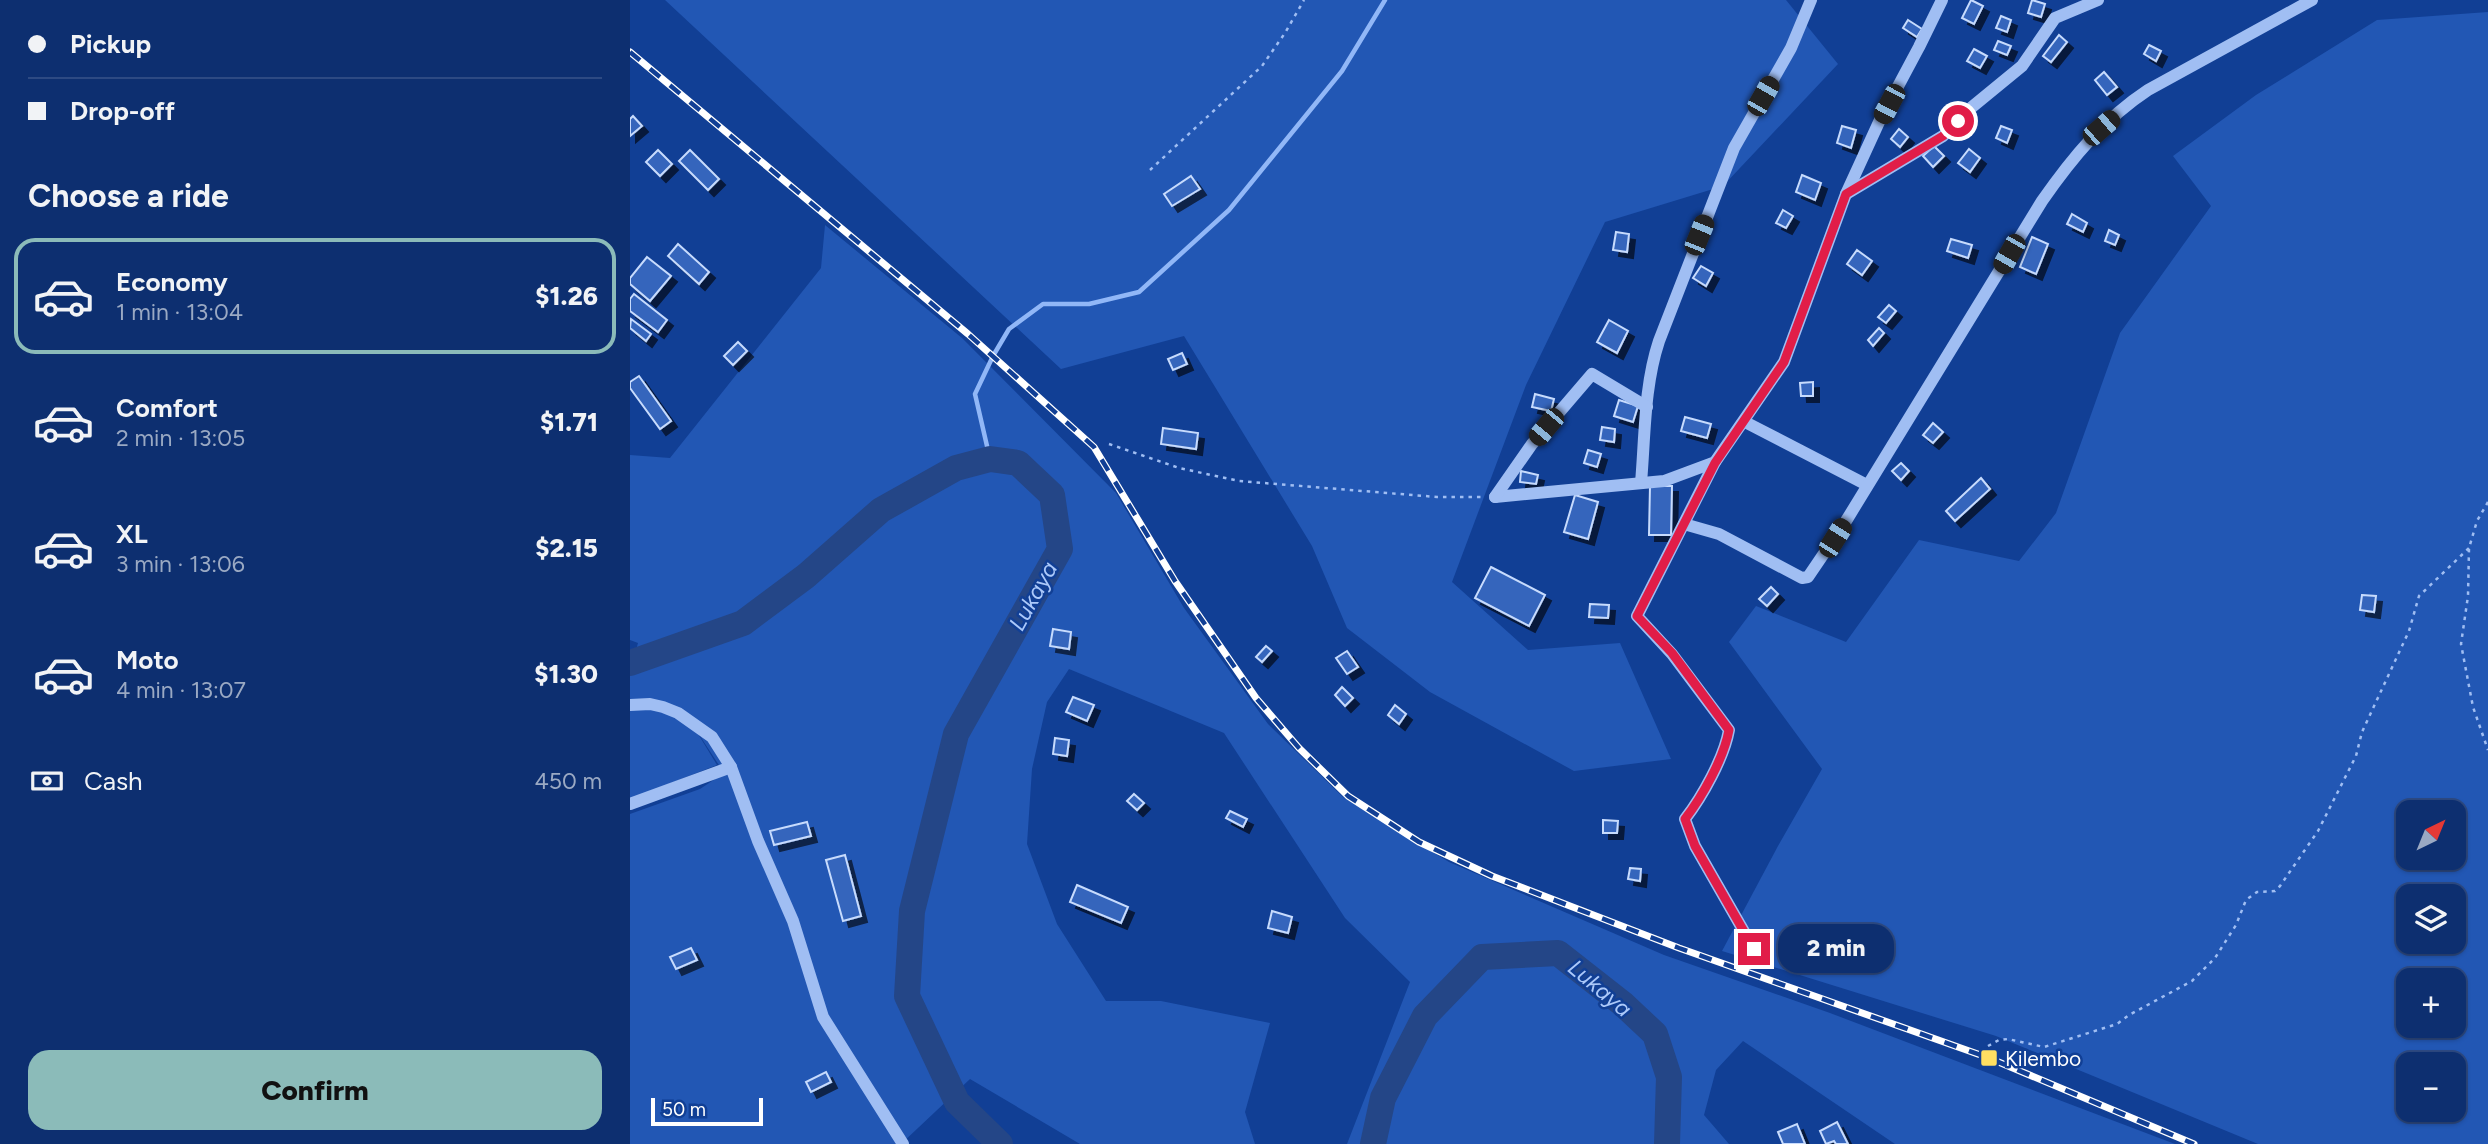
<!DOCTYPE html>
<meta charset="utf-8">
<style>
body{margin:0;font-family:Figtree,sans-serif;background:#163775;color:#f1f3f6;height:100vh;display:flex;flex-direction:column;font-size:26px;white-space:nowrap}
*{box-sizing:border-box;margin:0}
p{font-size:23px;color:#9aa9c3}
.icon{flex:none;width:38px;height:38px;fill:none;stroke:currentColor;stroke-width:2;stroke-linecap:round;stroke-linejoin:round}
.map{position:relative;flex:1;overflow:hidden}
.side{display:flex;flex-direction:column;background:#0d2f70;width:630px}
.side>*{flex:none}
.top-card{display:grid;align-content:center;height:154px;padding:0 28px;background:#0d2f70}
.needle{width:46px;rotate:43deg}
.tools{position:absolute;left:1766px;top:800px;display:grid;gap:14px}
.tools a{display:grid;place-items:center;width:70px;height:70px;border-radius:14px;background:#0d2f70;box-shadow:0 2px 5px #0004,0 0 0 2px #2d4a83;font-size:35px}
.scale{position:absolute;left:21px;bottom:18px;width:112px;box-sizing:border-box;padding-left:7px;border:4px solid #fff;border-top:0;font-size:19px;line-height:24px;white-space:nowrap;color:#fff;-webkit-text-stroke:5px #113f95;paint-order:stroke}
.end{position:absolute;width:32px;height:32px;margin:-16px;border:9px solid #e11d48;background:#fff;box-shadow:0 0 0 4px #fff}
.from{border-radius:50%}
.bubble{position:absolute;height:49px;border-radius:21px;background:#0d2f70;box-shadow:0 2px 5px #0004,0 0 0 2px #2d4a83;font-size:23px;font-weight:800;line-height:49px;text-align:center}
.car{position:absolute;width:21px;height:42px;margin:-21px -10px;border-radius:9px;box-shadow:0 0 5px 2px #0007;background:linear-gradient(#222 24%,#8ab4d8 0 40%,#222 0 76%,#8ab4d8 0 86%,#222 0)}
.top-card b{display:flex;align-items:center;gap:24px;height:66px;font-size:26px}
.top-card b+b{border-top:2px solid #2d4a83}
.top-card i{width:18px;height:18px;background:#f1f3f6}
ul{padding:0;list-style:none}
li{display:flex;align-items:center;gap:21px;height:116px;margin:0 14px 10px;padding:0 14px;border:4px solid transparent;border-radius:21px}
li div{flex:1}
li b{display:block;font-size:26px}
li em{font-style:normal;font-weight:800}
li.active{border-color:#8bbbb9}
li>.icon{width:63px;height:63px;stroke-width:1.5}
h2{padding:0 28px;font-size:32px;line-height:84px}
.pay{display:flex;align-items:center;gap:18px;height:77px;padding:0 28px;font-size:26px}
.pay p{margin-inline-start:auto}
.action{display:flex;gap:14px;margin-top:auto;padding:14px 28px}
.action a{flex:1;height:80px;border-radius:21px;background:#8bbbb9;color:#111;font-size:28px;font-weight:800;line-height:80px;text-align:center}
main{display:flex;flex:1;min-height:0}
.map>svg:first-child{display:block}
</style>
<main>
<section class="side">
<div class="top-card">
<b><i class="from"></i>Pickup</b>
<b><i></i>Drop-off</b>
</div>
<h2>Choose a ride</h2>
<ul>
<li class="active"><svg class="icon" aria-label="car" viewBox="0 0 24 24"><path d="M5 17H2v-5l4-1 3-4h7l3 4 3 1v5h-3M9 17h6M6 11h13"/><circle cx="7" cy="17" r="2"/><circle cx="17" cy="17" r="2"/></svg><div><b>Economy</b><p>1 min · 13:04</p></div><em>$1.26</em></li>
<li><svg class="icon" aria-label="car" viewBox="0 0 24 24"><path d="M5 17H2v-5l4-1 3-4h7l3 4 3 1v5h-3M9 17h6M6 11h13"/><circle cx="7" cy="17" r="2"/><circle cx="17" cy="17" r="2"/></svg><div><b>Comfort</b><p>2 min · 13:05</p></div><em>$1.71</em></li>
<li><svg class="icon" aria-label="car" viewBox="0 0 24 24"><path d="M5 17H2v-5l4-1 3-4h7l3 4 3 1v5h-3M9 17h6M6 11h13"/><circle cx="7" cy="17" r="2"/><circle cx="17" cy="17" r="2"/></svg><div><b>XL</b><p>3 min · 13:06</p></div><em>$2.15</em></li>
<li><svg class="icon" aria-label="car" viewBox="0 0 24 24"><path d="M5 17H2v-5l4-1 3-4h7l3 4 3 1v5h-3M9 17h6M6 11h13"/><circle cx="7" cy="17" r="2"/><circle cx="17" cy="17" r="2"/></svg><div><b>Moto</b><p>4 min · 13:07</p></div><em>$1.30</em></li>
</ul>
<div class="pay"><svg class="icon" aria-label="cash" viewBox="0 0 24 24"><path d="M3 7h18v10H3z"/><circle cx="12" cy="12" r="2"/></svg>Cash<p>450 m</p></div>
<div class="action"><a>Confirm</a></div>
</section>
<div class="map">
<svg width="1858" height="1144" viewBox="0 0 1858 1144">
<defs>
<filter id="shadow"><feDropShadow dx="6" dy="6" stdDeviation="0" flood-color="#0009"/></filter>
</defs>
<rect width="100%" height="100%" fill="#113f95"/>
<g fill="#2257b4" fill-rule="evenodd">
<polygon points="35,0 1156,0 1208,64 1093,186 975,222 896,385 822,582 898,650 990,643 1041,759 944,771 800,692 717,628 682,546 554,336 431,369"/>
<path d="M 1858,12 L 1858,1144 L 1628,1144 L 1366,1036 L 1092,951 L 1148,846 L 1192,769 L 1099,642 L 1126,606 L 1216,642 L 1289,540 L 1389,561 L 1426,513 L 1490,333 L 1581,206 L 1543,156 L 1626,95 L 1747,20 ZM 1778,812 L 1824,812 L 1824,858 L 1778,858 ZM 1778,896 L 1824,896 L 1824,942 L 1778,942 ZM 1778,980 L 1824,980 L 1824,1026 L 1778,1026 ZM 1778,1064 L 1824,1064 L 1824,1110 L 1778,1110 Z"/>
<polygon points="195,225 332,338 486,493 554,608 638,724 713,797 819,862 1034,955 1200,1013 1545,1144 1265,1144 1113,1041 1086,1070 1074,1115 1099,1144 717,1144 780,982 715,918 594,733 439,669 417,702 402,769 397,844 427,924 476,1001 531,1001 640,1023 615,1112 625,1144 450,1144 340,1079 271,1144 0,1144 0,814 70,789 94,773 59,719 87,765 0,799 0,671 8,643 0,640 0,455 40,458 191,268"/>
</g>
<g fill="none" stroke-linecap="round" stroke-linejoin="round">
<polyline stroke="#91b7f7" stroke-width="4.5" points="360,459 345,394 363,356 379,329 413,304 459,304 509,292 599,210 712,71 755,0"/>
<g stroke="#244687" stroke-width="26">
<polyline points="0,663 113,623 176,576 251,510 326,468 360,459 388,463 422,495 430,549 326,734 282,911 277,996 327,1102 370,1144"/>
<polyline points="743,1144 753,1098 795,1016 852,957 928,953 993,1004 1025,1034 1039,1077 1037,1144"/>
</g>
</g>
<g fill="#3465bc" stroke="#c7dbfd" stroke-width="2" filter="url(#shadow)">
<polygon points="1341,0 1353,6 1344,24 1332,18"/>
<polygon points="1402,0 1415,4 1411,17 1398,13"/>
<polygon points="1371,16 1381,20 1377,32 1366,28"/>
<polygon points="1278,20 1292,29 1287,37 1273,28"/>
<polygon points="1429,35 1437,42 1421,62 1413,56"/>
<polygon points="1368,41 1381,46 1377,55 1364,50"/>
<polygon points="1519,45 1531,51 1526,61 1514,54"/>
<polygon points="1344,49 1357,56 1350,68 1337,61"/>
<polygon points="1474,72 1487,87 1477,95 1465,80"/>
<polygon points="3,116 12,126 0,136 0,119"/>
<polygon points="1212,126 1226,130 1221,148 1207,143"/>
<polygon points="1371,126 1382,130 1377,143 1366,138"/>
<polygon points="1269,129 1278,137 1270,147 1261,139"/>
<polygon points="1304,146 1314,156 1303,167 1293,156"/>
<polygon points="1339,149 1350,158 1340,172 1328,163"/>
<polygon points="28,150 42,164 30,176 16,162"/>
<polygon points="60,150 89,179 78,190 49,161"/>
<polygon points="1172,175 1191,183 1185,200 1166,192"/>
<polygon points="561,176 570,189 542,206 534,194"/>
<polygon points="1153,210 1163,216 1156,228 1146,223"/>
<polygon points="1442,214 1457,223 1453,232 1437,224"/>
<polygon points="1479,230 1489,235 1485,245 1475,241"/>
<polygon points="986,232 999,234 997,252 983,250"/>
<polygon points="1402,237 1418,244 1406,274 1390,267"/>
<polygon points="1321,239 1342,245 1338,258 1317,251"/>
<polygon points="48,244 79,272 69,284 38,256"/>
<polygon points="1227,250 1242,261 1232,275 1217,264"/>
<polygon points="17,257 41,276 20,301 0,284 0,278"/>
<polygon points="1071,266 1083,273 1076,286 1063,278"/>
<polygon points="4,294 37,320 28,332 0,311 0,299"/>
<polygon points="1259,305 1266,311 1256,323 1248,317"/>
<polygon points="1,319 21,334 16,341 0,328"/>
<polygon points="979,320 998,331 987,353 967,342"/>
<polygon points="1249,328 1254,333 1243,346 1238,340"/>
<polygon points="108,342 117,351 103,365 94,356"/>
<polygon points="552,353 557,364 543,370 538,359"/>
<polygon points="9,376 41,421 30,429 0,388 0,382"/>
<polygon points="1183,382 1183,396 1171,396 1170,383"/>
<polygon points="905,394 924,399 921,411 902,407"/>
<polygon points="989,400 1008,406 1003,422 984,416"/>
<polygon points="1055,417 1081,424 1077,438 1051,431"/>
<polygon points="1303,423 1313,432 1303,443 1293,435"/>
<polygon points="972,427 985,429 984,442 970,440"/>
<polygon points="533,428 568,433 566,449 531,444"/>
<polygon points="958,450 971,454 967,467 954,463"/>
<polygon points="1271,463 1279,471 1271,480 1262,471"/>
<polygon points="891,471 908,475 906,484 890,482"/>
<polygon points="1351,478 1360,489 1325,521 1316,511"/>
<polygon points="1020,486 1042,486 1041,535 1019,535"/>
<polygon points="945,495 968,502 958,539 934,532"/>
<polygon points="861,567 915,595 899,626 845,598"/>
<polygon points="1141,587 1148,594 1137,606 1129,599"/>
<polygon points="1732,595 1746,596 1744,612 1730,610"/>
<polygon points="960,604 979,605 978,618 959,617"/>
<polygon points="423,629 441,632 439,649 420,646"/>
<polygon points="636,646 642,651 632,662 626,657"/>
<polygon points="717,651 728,667 717,674 706,658"/>
<polygon points="712,687 723,698 715,706 705,695"/>
<polygon points="443,697 464,705 457,721 436,712"/>
<polygon points="765,705 776,714 769,724 758,715"/>
<polygon points="425,738 439,740 437,756 423,754"/>
<polygon points="504,794 514,803 507,810 497,801"/>
<polygon points="600,811 617,819 613,827 596,818"/>
<polygon points="973,820 988,821 987,833 973,833"/>
<polygon points="177,822 181,836 144,845 140,831"/>
<polygon points="215,855 231,916 213,921 196,860"/>
<polygon points="1000,868 1011,869 1010,881 998,879"/>
<polygon points="447,885 498,907 491,923 440,902"/>
<polygon points="642,911 662,917 658,933 638,928"/>
<polygon points="61,948 67,960 46,969 40,957"/>
<polygon points="196,1072 201,1082 181,1092 176,1082"/>
<polygon points="1207,1122 1218,1144 1206,1144 1204,1141 1196,1144 1190,1131"/>
<polygon points="1167,1124 1175,1144 1153,1144 1148,1132"/>
</g>
<g fill="none" stroke-linecap="round" stroke-linejoin="round">
<g stroke="#a0bef3" stroke-width="2.5" stroke-dasharray="3.5 5" stroke-linecap="butt">
<polyline points="520,170 632,66 655,33 674,0"/>
<polyline points="479,444 549,468 609,481 807,497 851,497"/>
<polyline points="1858,502 1847,521 1839,548 1838,596 1831,644 1843,707 1858,750"/>
<polyline points="1358,1046 1369,1040 1378,1039 1414,1047 1487,1024 1499,1015 1562,981 1585,958 1606,925 1616,900 1627,892 1645,891 1650,886 1688,831 1726,756 1732,732 1779,631 1789,596 1839,548"/>
</g>
<g stroke="#a0bef3" stroke-width="12">
<polyline points="1216,194 1313,136 1342,107 1392,66 1425,18 1468,0"/>
<polyline points="1115,422 1237,485"/>
<path d="M 1085,462 L 1007,616 L 1042,654 L 1099,730 C 1094,758 1072,797 1055,819 L 1065,846 L 1124,949"/>
<path d="M 1011,483 C 1015,437 1014,386 1029,341 L 1104,148 L 1161,48 L 1181,0"/>
<polyline points="865,497 1034,481 1085,462 1154,362 1216,194 1249,122 1289,47 1312,0"/>
<polyline points="865,497 902,444 962,374 1017,407"/>
<path d="M 1054,524 L 1089,534 L 1172,578 L 1178,577 L 1216,521 L 1412,201 C 1442,158 1474,119 1518,90 L 1682,0"/>
<polyline points="0,705 20,704 33,707 48,713 82,737 101,767 128,841 163,921 193,1017 273,1144"/>
<polyline points="0,804 101,767"/>
</g>
<defs>
<polyline id="rail" points="0,52 338,334 464,447 545,581 626,698 669,748 718,796 789,842 862,876 1049,948 1359,1058 1564,1144"/>
</defs>
<use href="#rail" stroke="#fff" stroke-width="7"/>
<use href="#rail" stroke="#113f95" stroke-width="4.5" stroke-dasharray="13" stroke-linecap="butt"/>
</g>
<g fill="none" stroke-linecap="round" stroke-linejoin="round">
<path stroke="#e11d48" stroke-width="9" d="M 1124,949 L 1065,846 L 1055,819 C 1072,797 1094,758 1099,730 L 1042,653 L 1007,616 L 1085,463 L 1154,362 L 1216,194 L 1313,136 L 1328,121"/>
</g>
<rect fill="#ffdf62" stroke="#113f95" stroke-width="2.5" x="1350" y="1049" width="18" height="18" rx="3.5"/>
<g text-anchor="middle" dominant-baseline="central" stroke-width="5" stroke-linejoin="round" paint-order="stroke">
<g font-size="21" fill="#fff" stroke="#113f95" text-anchor="start">
<text x="1375" y="1058">Kilembo</text>
</g>
<g font-size="23" font-style="italic" fill="#acc9fa" stroke="#113f95">
<text transform="translate(403 596) rotate(-61)">Lukaya</text>
<text transform="translate(970 988) rotate(40)">Lukaya</text>
</g>
</g>
</svg>
<div class="tools">
<a><svg class="needle" viewBox="-14 -14 28 28"><path d="M0-13l5 13h-10z" fill="#e53935"/><path d="M0 13l5-13h-10z" fill="#9aa9c3"/></svg></a>
<a><svg class="icon" aria-label="layers" viewBox="0 0 24 24"><path d="M12 4l9 5-9 5-9-5zM3 14l9 5 9-5"/></svg></a>
<a>+</a>
<a>−</a>
</div>
<div class="scale">50 m</div>
<i class="end from" style="left:1328px;top:121px"></i>
<i class="end" style="left:1124px;top:949px"></i>
<div class="bubble" style="left:1148px;top:924px;width:116px">2 min</div>
<i class="car" style="left:1133px;top:96px;rotate:30deg"></i>
<i class="car" style="left:1259px;top:104px;rotate:208deg"></i>
<i class="car" style="left:1471px;top:128px;rotate:49deg"></i>
<i class="car" style="left:1069px;top:235px;rotate:22deg"></i>
<i class="car" style="left:1379px;top:254px;rotate:210deg"></i>
<i class="car" style="left:916px;top:427px;rotate:220deg"></i>
<i class="car" style="left:1205px;top:538px;rotate:32deg"></i>
</div>
</main>
